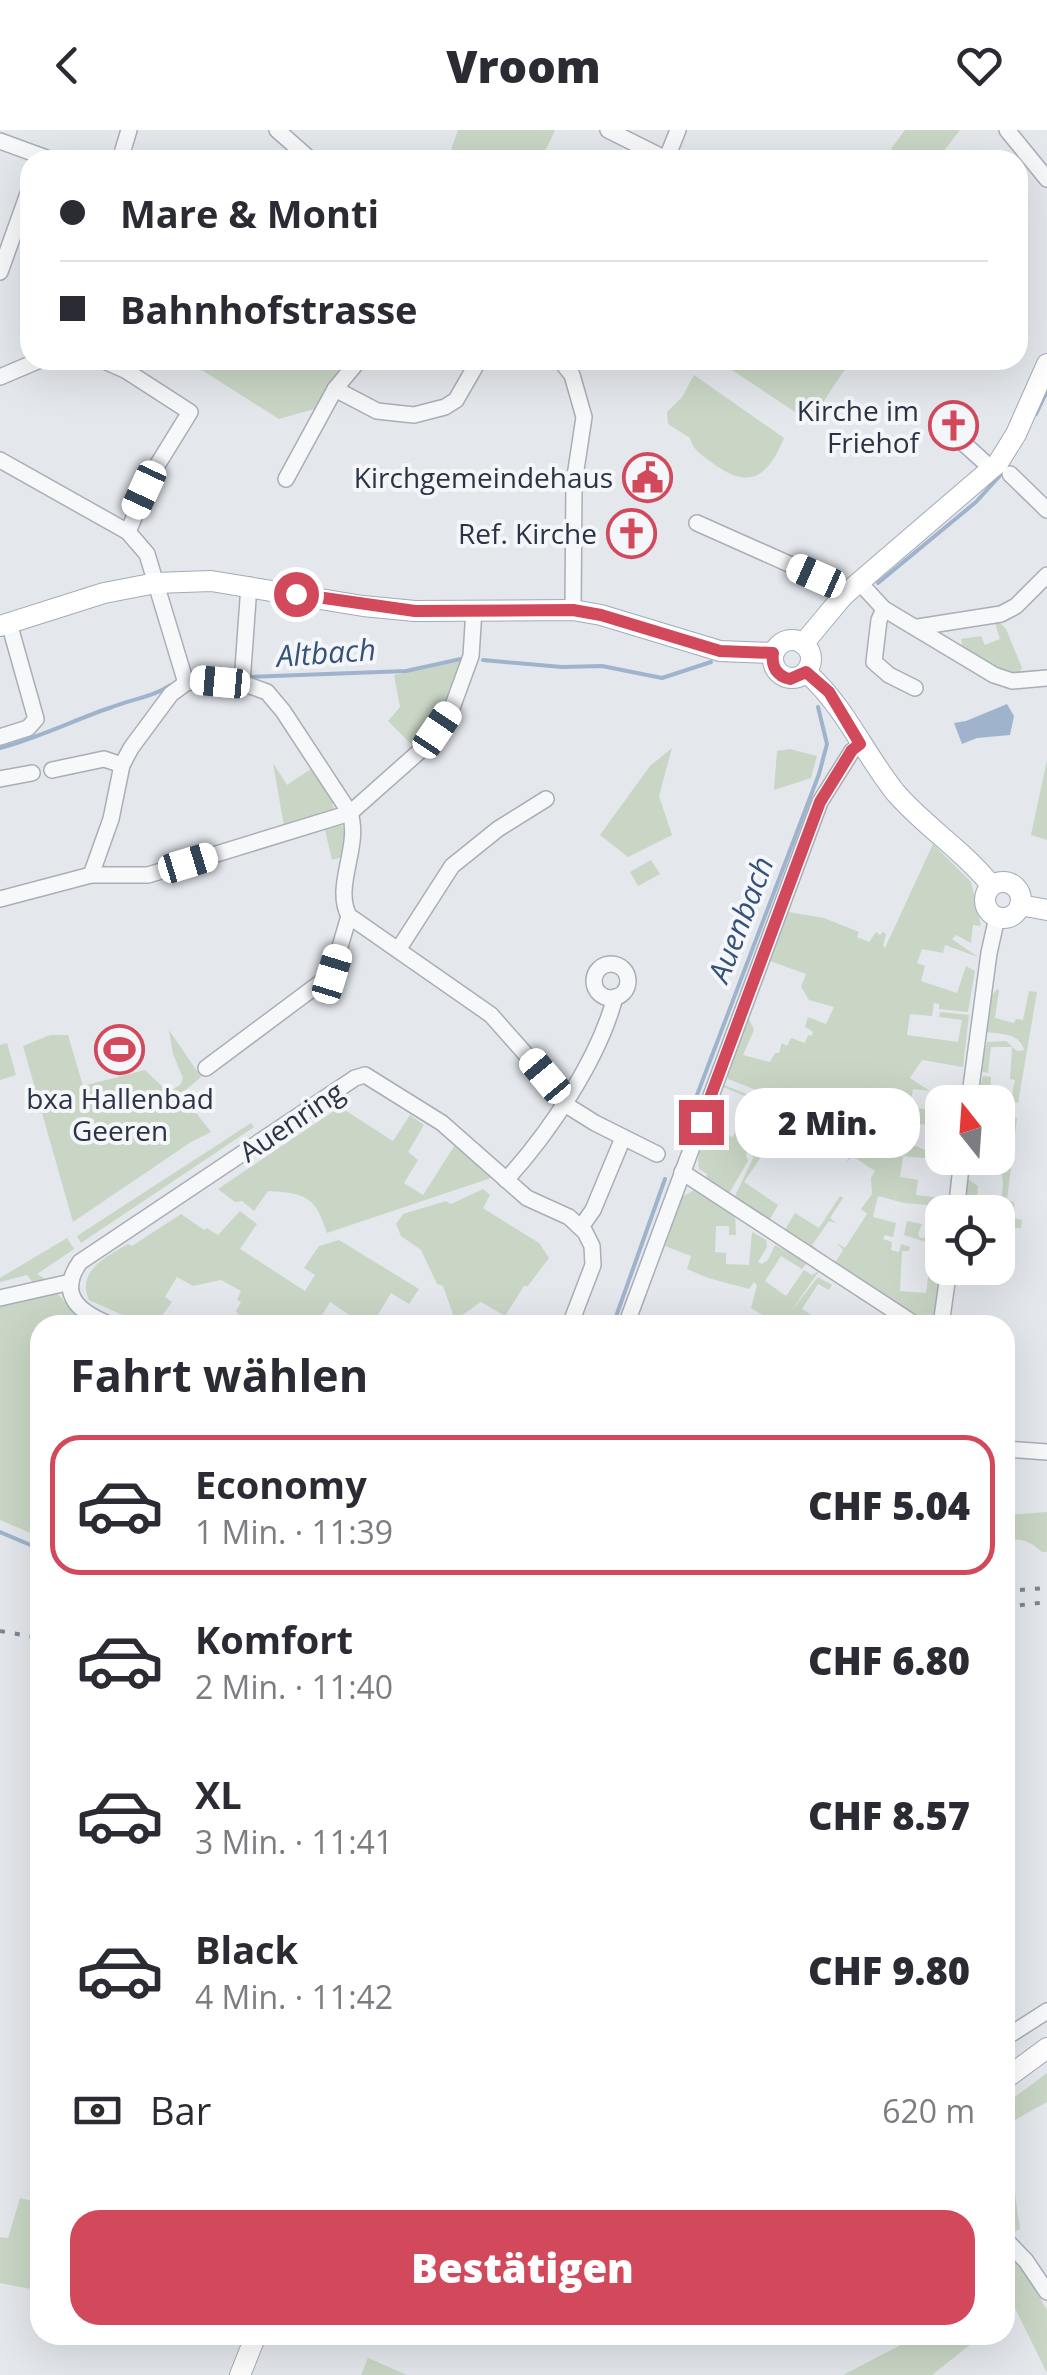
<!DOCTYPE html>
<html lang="de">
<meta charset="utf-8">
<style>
body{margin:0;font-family:"Open Sans",sans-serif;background:#f7f7f7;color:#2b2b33;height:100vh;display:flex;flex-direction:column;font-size:38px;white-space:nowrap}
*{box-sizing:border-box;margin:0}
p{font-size:32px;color:#7c7c81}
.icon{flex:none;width:55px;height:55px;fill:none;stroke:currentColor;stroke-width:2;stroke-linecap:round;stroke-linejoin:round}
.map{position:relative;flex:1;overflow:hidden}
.drawer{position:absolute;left:30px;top:1185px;width:985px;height:1030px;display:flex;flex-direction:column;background:#fff;border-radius:30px;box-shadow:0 10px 40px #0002}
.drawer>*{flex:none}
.top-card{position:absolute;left:20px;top:20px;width:1008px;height:220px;border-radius:30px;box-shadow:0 10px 40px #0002;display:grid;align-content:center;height:220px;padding:0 40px;background:#fff}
.needle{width:65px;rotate:343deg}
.controls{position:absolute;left:925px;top:955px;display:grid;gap:20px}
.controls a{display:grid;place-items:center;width:90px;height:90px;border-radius:20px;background:#fff;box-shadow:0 10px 40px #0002;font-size:50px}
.end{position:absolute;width:45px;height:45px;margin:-22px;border:12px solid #d1495b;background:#fff;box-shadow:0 0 0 5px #fff}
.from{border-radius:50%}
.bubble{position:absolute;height:70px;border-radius:30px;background:#fff;box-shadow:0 10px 40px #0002;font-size:32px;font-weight:800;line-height:70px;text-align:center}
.car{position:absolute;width:30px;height:60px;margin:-30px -15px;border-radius:12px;box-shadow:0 0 8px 2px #0007;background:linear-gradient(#fff 24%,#345 0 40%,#fff 0 76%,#345 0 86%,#fff 0)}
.top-card b{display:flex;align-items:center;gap:35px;height:95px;font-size:38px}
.top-card b+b{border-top:2px solid #e1e1e2}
.top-card i{width:25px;height:25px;background:#2b2b33}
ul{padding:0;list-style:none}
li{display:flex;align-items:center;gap:30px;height:140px;margin:0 20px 15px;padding:0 20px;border:5px solid transparent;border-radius:30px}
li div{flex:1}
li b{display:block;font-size:38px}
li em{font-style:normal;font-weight:800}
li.on{border-color:#d1495b}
li>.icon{width:90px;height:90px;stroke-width:1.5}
h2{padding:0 40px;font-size:45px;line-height:120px}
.pay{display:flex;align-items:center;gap:25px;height:110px;padding:0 40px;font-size:38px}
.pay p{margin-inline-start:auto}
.primary-button{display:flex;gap:20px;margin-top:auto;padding:20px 40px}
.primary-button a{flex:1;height:115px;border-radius:30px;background:#d1495b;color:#fff;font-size:40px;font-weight:800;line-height:115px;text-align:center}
header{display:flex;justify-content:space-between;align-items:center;height:130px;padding:0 40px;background:#fff;font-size:45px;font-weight:800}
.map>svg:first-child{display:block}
</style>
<header><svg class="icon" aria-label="back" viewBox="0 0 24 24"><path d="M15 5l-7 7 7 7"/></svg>Vroom<svg class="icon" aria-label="heart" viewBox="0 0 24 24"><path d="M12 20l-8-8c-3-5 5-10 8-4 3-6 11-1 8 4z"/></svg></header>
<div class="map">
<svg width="1047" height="2245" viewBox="0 0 1047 2245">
<rect width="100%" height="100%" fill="#e4e7ec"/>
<g fill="#c9d6c5">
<polygon points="458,0 555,0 541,30 442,30 451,20"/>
<polygon points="905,0 960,0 937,30 906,30 891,19"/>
<polygon points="186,230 359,230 325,276 279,289"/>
<polygon points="726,230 851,230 810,292 723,234"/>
<path d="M 694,245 L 784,308 C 767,349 748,360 711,332 C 701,324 693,320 690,308 L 668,294 L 667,282 L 682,267 Z"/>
<polygon points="997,490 1006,499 1022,538 1017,546 998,541 963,519 961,509 981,506 985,515 1000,509 995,493 984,494"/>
<path d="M 462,531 C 453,564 434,590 413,616 L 388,591 L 400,577 L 394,545 Z"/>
<polygon points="672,618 659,666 672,705 628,727 600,705 650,636"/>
<polygon points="790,619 817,626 811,648 774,660 777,621"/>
<polygon points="1047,630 1047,710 1031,705"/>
<polygon points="273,633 287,655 314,637 337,671 332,674 335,681 284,696"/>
<polygon points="342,695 344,702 348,702 342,727 332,730 325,700"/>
<polygon points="933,714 971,752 981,796 973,795 971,813 956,805 952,809 978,827 945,815 943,823 922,819 917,833 925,836 921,851 957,863 966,836 975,841 968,882 939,879 939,874 934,873 932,886 910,884 907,905 958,912 962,890 939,887 940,882 969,885 963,937 922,930 910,948 930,961 913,959 910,977 942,982 942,997 913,993 911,1006 904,1005 903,1010 927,1021 929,1011 942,1012 942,1028 957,1028 955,1038 944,1037 944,1030 903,1026 900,1047 918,1050 916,1065 951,1069 950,1077 904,1073 878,1066 873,1087 896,1093 893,1107 885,1105 883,1109 892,1112 891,1120 899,1122 901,1114 910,1117 909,1121 902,1121 900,1161 926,1163 931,1123 942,1128 937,1184 925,1192 827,1129 836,1131 843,1120 837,1113 845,1118 867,1084 861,1079 872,1064 871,1048 875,1041 852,1026 846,1033 850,1025 781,978 766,976 764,963 728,949 728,942 748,887 754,900 743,925 770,932 775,923 779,923 782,913 787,916 791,908 805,913 808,905 811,906 813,902 805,897 808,887 826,894 834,877 809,870 801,857 806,844 770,831 788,782 824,788 859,802 857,807 869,812 876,802 880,805 883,802 886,804 883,816 885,818"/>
<polygon points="651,730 660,744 638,756 630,742"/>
<path d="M 997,859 L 999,860 L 995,888 L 1014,893 L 1016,889 L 1023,890 L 1029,861 L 1037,862 L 1018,973 L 1011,971 L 1015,950 L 1010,949 L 1012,917 L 991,917 L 988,943 L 980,941 L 987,912 L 1006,911 L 1017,921 L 1024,920 C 1020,903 1001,904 986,902 L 992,865 Z"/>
<polygon points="169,900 201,947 181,964 211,1002 191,1012 73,1092 23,916 50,905 68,905 83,956 145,940 168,962 180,955 183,948 173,924"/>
<polygon points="7,913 16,945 0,950 0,915"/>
<polygon points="983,946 991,947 990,971 1011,973 1009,984 998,983 998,972 976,972"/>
<path d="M 724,955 L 761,970 L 764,976 L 746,1025 L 748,1031 L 728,1065 L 706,1049 L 707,1044 L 699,1039 C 695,1018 710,993 717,973 L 726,977 L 717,1001 L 733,1007 L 741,988 L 748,991 L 757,971 L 723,957 Z"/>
<path d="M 340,977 L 393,1011 L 410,985 L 424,995 L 408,1022 L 418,1030 L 404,1053 L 423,1065 L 455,1015 L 491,1048 L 327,1103 C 315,1066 306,1063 268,1061 L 254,1081 L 242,1071 L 235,1072 L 218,1059 Z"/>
<polygon points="767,979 774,982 776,987 764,1007 770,1014 744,1052 778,1075 769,1091 734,1068 753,1028 752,1022"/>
<polygon points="998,985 1017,988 1007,1070 1014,1072 1015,1088 1022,1090 1021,1098 1004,1098 1004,1094 998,1093 998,1082 966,1082 967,1076 963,1075 966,1048 978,1056 976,1079 1000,1080 1003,1054 1001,1035 968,1030 969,1028 998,1028 998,1009 1011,1011 1013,997 998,994"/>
<polygon points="251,993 254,997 81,1113 77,1106"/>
<polygon points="483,1059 490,1065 483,1078 539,1113 549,1128 528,1156 524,1156 505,1186 481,1172 455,1190 443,1156 437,1154 421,1120 401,1106 396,1094 403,1084 446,1071 451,1074"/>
<polygon points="694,1060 735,1084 736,1105 729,1105 729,1096 716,1096 715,1122 726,1123 726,1134 749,1135 752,1102 766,1110 767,1117 758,1132 762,1134 768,1130 775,1115 808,1132 802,1139 781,1126 765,1151 786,1166 804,1140 812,1145 820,1140 789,1184 818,1147 832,1155 829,1160 818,1154 802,1179 827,1195 793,1195 784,1190 779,1195 751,1178 757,1155 754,1152 749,1159 708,1148 687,1139 691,1126 665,1116 682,1067"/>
<polygon points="840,1066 843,1068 830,1088 836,1093 829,1091 812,1115 818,1120 817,1122 784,1101 795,1083 819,1098"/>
<polygon points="933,1080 950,1082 942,1082 942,1117 904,1105 907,1091 922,1094 918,1104 920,1108 928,1107 932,1091 937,1090"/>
<path d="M 240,1081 L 257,1094 L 240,1119 L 305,1161 L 315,1145 L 304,1138 L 319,1116 L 339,1110 L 419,1159 L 409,1174 L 391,1163 L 376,1188 L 365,1192 L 366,1195 L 346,1195 L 351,1186 L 330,1172 L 316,1195 L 245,1195 L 236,1181 L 241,1172 L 237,1170 L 241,1161 L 221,1150 L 193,1156 L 177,1147 L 165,1167 L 172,1172 L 155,1195 L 145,1195 L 89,1170 C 76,1141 106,1127 128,1114 L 132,1116 L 181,1084 L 204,1100 L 207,1098 L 218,1105 Z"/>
<polygon points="67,1108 74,1119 37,1144 45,1149 34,1154 27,1145 0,1152 0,1148"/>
<path d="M 53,1160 C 68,1172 73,1188 93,1195 L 40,1195 L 40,1407 L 0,1390 L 0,1172 Z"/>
<path d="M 1047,1382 L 1047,1422 L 1042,1422 C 1030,1411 1021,1408 1005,1410 L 1005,1385 Z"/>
<polygon points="1047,1943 1047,1972 1013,1991 1005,1974"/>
<polygon points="1014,2057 1020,2099 1012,2103 1005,2097 1005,2060"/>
<polygon points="20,2068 40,2073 40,2144 31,2159 0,2153 0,2107 8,2108"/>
<polygon points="1005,2122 1024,2141 1047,2180 1047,2243 1011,2170 1005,2177"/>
<polygon points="920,2205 982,2205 932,2245 843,2245"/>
<polygon points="368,2228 407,2245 361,2245"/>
</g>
<polygon fill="#9fb4cc" points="1007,574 1014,586 1010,605 977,608 962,614 954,593 966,591"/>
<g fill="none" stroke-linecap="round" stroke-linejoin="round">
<g stroke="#9fb4cc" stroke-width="4">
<polyline points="1036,284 1047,261"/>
<polyline points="878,453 976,372 1005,340"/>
<polyline points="483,530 562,537 602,536 662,548 711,532"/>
<polyline points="248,547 406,541 461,529"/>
<path d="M 0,618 C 38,608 74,590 112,577 C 132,569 153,567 171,555"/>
<polyline points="678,1015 819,644 827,614 818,577"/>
<polyline points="613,1195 665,1049"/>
<polyline points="0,1402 40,1419"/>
</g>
<defs>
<g id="minor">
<polyline points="277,0 311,30"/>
<polyline points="608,0 666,29"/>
<polyline points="1007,0 1047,49"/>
<polyline points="0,11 52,30"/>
<polyline points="120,30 129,0"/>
<polyline points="666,30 678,0"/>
<polyline points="0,142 30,58"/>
<polyline points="102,230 125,240 190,282 153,342 128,402"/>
<polyline points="560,230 572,245 584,287 574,353 573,480"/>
<polyline points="0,247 40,230"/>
<polyline points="335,259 377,281 414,285 445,277 456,270 479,230"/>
<polyline points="937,296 961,311 992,339"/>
<polyline points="0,330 128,402 147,424 186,553"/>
<polyline points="1010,344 1047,380"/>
<polyline points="286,349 335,259 359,230"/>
<polyline points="697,393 816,446 843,466"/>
<polyline points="860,453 884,479 994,545 1012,551 1047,548"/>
<polyline points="884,479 879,490 874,532 889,545 915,558"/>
<polyline points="918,497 1001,484 1016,476 1047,445"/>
<polyline points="242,553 249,455"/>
<polyline points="0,607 28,598 36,589 9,493"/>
<polyline points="52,640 104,629 122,635"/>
<polyline points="0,649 32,643"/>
<path d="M 91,745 L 111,689 L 122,635 L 131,618 L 171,564 L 186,553 L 199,550 L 242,553 L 267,562 L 283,581 L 350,683 C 361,717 333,756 349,786 L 491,885 L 545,946 L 563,973 L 595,993 L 657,1024"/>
<polyline points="0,769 91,745 148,745 350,683 421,620 452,578 471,526 474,480"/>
<polyline points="398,820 452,736 498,699 546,669"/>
<circle cx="611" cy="851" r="17"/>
<polyline points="206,938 332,844 349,786"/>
<polyline points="969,972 989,823 997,787"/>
<polyline points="682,1042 916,1195"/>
<path d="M 506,1050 C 549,1003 599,929 615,867"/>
<polyline points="956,1082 962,1028"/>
<polyline points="581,1097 593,1080 623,1008"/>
<polyline points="0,1168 71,1152"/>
<path d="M 111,1195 C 81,1183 56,1166 80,1132 L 355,948 L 365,945 L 442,993 L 527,1068 L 569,1087 L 585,1102 L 592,1116 L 593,1135 L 570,1195"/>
<polyline points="626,1195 820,672 852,621 861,614"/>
<polyline points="941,1195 949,1138"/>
<polyline points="1005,1319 1047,1322"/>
<polyline points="1005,1908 1047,1881"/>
<polyline points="1005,2109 1026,2131 1047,2162"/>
</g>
<g id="major">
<polyline points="0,496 104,463 156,453 211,451 363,476 415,481 573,480 601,485 720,521 773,523"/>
<circle cx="792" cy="529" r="19"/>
<polyline points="803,514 843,466 998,333 1016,304 1047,234"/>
<path d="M 806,542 C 844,575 864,623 895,662 C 924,696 963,720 991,755"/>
<circle cx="1003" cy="770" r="18"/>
<polyline points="1020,775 1047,780"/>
<polyline points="1005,1949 1047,1918"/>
<polyline points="240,2245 256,2205"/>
</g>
</defs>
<use href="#minor" stroke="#a9aeb7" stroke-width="18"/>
<use href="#major" stroke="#a3abb8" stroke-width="22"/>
<use href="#minor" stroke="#f7f8fa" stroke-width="15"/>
<use href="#major" stroke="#fff" stroke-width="20"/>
<g stroke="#7d8696" stroke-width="4" stroke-dasharray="5 10" stroke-linecap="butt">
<polyline points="1005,1461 1047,1458"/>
<polyline points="1005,1477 1047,1472"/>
<polyline points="0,1501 40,1508"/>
</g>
</g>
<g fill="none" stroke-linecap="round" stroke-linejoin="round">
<path stroke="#d1495b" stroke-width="12" d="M 296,464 L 415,481 L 573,480 L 601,485 L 720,521 L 773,523 C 771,537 777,546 790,549 L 806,542 L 829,562 L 860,614 L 852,620 L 820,672 L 701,992"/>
</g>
<defs>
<symbol id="church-ring" viewBox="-11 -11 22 22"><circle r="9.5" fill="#f4f6f9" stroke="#d1495b" stroke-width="1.5"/><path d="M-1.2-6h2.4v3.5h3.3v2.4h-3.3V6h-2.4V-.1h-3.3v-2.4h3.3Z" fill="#d1495b"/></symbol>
<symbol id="civic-ring" viewBox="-11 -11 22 22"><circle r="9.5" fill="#f4f6f9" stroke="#d1495b" stroke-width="1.5"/><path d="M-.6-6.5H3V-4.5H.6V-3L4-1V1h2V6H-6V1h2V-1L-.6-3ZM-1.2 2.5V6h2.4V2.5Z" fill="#d1495b"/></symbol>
<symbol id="stadium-ring" viewBox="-11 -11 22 22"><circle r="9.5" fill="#f4f6f9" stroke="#d1495b" stroke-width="1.5"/><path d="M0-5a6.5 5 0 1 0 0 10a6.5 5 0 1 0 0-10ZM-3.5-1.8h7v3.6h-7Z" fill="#d1495b"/></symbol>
</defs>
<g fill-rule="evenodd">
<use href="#church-ring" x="926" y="268" width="55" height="55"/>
<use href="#civic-ring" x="620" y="320" width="55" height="55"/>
<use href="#church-ring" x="604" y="376" width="55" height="55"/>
<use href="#stadium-ring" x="92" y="892" width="55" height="55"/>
</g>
<g text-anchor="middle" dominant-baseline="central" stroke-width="8" stroke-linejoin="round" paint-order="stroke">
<g font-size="28" fill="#2b3445" stroke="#f4f6f9" text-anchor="end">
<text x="919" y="280">Kirche im<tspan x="919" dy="32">Friehof</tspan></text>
<text x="613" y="347">Kirchgemeindehaus</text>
<text x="597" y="403">Ref. Kirche</text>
<text x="120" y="968" text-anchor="middle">bxa Hallenbad<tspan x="120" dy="32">Geeren</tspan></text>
</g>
<g font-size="28" fill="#2b3445" stroke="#f4f6f9">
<text transform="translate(291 991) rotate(-34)">Auenring</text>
</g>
<g font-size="30" font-style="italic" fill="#34527a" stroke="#f4f6f9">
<text transform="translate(326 522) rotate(-4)">Altbach</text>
<text transform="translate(740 789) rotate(-69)">Auenbach</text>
</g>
</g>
</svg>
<div class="controls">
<a><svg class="needle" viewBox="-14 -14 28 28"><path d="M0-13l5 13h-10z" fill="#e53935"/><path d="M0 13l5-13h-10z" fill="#7c7c81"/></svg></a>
<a><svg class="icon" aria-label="locate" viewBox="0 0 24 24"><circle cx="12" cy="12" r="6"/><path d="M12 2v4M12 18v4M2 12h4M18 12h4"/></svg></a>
</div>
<i class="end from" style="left:296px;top:464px"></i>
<i class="end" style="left:701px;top:992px"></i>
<div class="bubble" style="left:735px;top:958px;width:185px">2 Min.</div>
<i class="car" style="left:144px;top:360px;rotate:205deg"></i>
<i class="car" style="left:816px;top:446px;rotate:294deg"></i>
<i class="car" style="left:220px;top:552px;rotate:275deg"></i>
<i class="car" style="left:437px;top:600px;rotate:34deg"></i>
<i class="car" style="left:188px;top:733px;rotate:73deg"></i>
<i class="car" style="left:332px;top:844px;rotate:17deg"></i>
<i class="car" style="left:545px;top:946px;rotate:320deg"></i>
<div class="top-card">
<b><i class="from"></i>Mare &amp; Monti</b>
<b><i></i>Bahnhofstrasse</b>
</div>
<section class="drawer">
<h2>Fahrt wählen</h2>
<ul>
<li class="on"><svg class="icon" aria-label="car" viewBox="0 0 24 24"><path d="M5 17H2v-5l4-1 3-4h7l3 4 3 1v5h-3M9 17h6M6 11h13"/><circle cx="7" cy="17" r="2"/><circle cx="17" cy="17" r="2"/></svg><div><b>Economy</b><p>1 Min. · 11:39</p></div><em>CHF 5.04</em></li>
<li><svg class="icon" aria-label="car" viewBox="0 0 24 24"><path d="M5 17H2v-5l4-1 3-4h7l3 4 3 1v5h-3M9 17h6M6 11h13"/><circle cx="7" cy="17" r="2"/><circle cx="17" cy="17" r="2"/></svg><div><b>Komfort</b><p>2 Min. · 11:40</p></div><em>CHF 6.80</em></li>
<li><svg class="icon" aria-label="car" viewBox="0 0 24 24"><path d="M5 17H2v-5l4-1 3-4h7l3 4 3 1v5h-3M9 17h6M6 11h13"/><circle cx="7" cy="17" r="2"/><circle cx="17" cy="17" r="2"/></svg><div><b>XL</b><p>3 Min. · 11:41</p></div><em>CHF 8.57</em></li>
<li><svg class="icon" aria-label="car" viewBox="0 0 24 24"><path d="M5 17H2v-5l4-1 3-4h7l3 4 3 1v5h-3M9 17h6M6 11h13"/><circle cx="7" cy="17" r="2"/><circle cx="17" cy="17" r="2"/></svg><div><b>Black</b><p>4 Min. · 11:42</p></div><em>CHF 9.80</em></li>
</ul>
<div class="pay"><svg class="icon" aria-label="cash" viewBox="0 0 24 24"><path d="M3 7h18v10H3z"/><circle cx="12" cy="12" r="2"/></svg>Bar<p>620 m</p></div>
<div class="primary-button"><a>Bestätigen</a></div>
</section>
</div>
